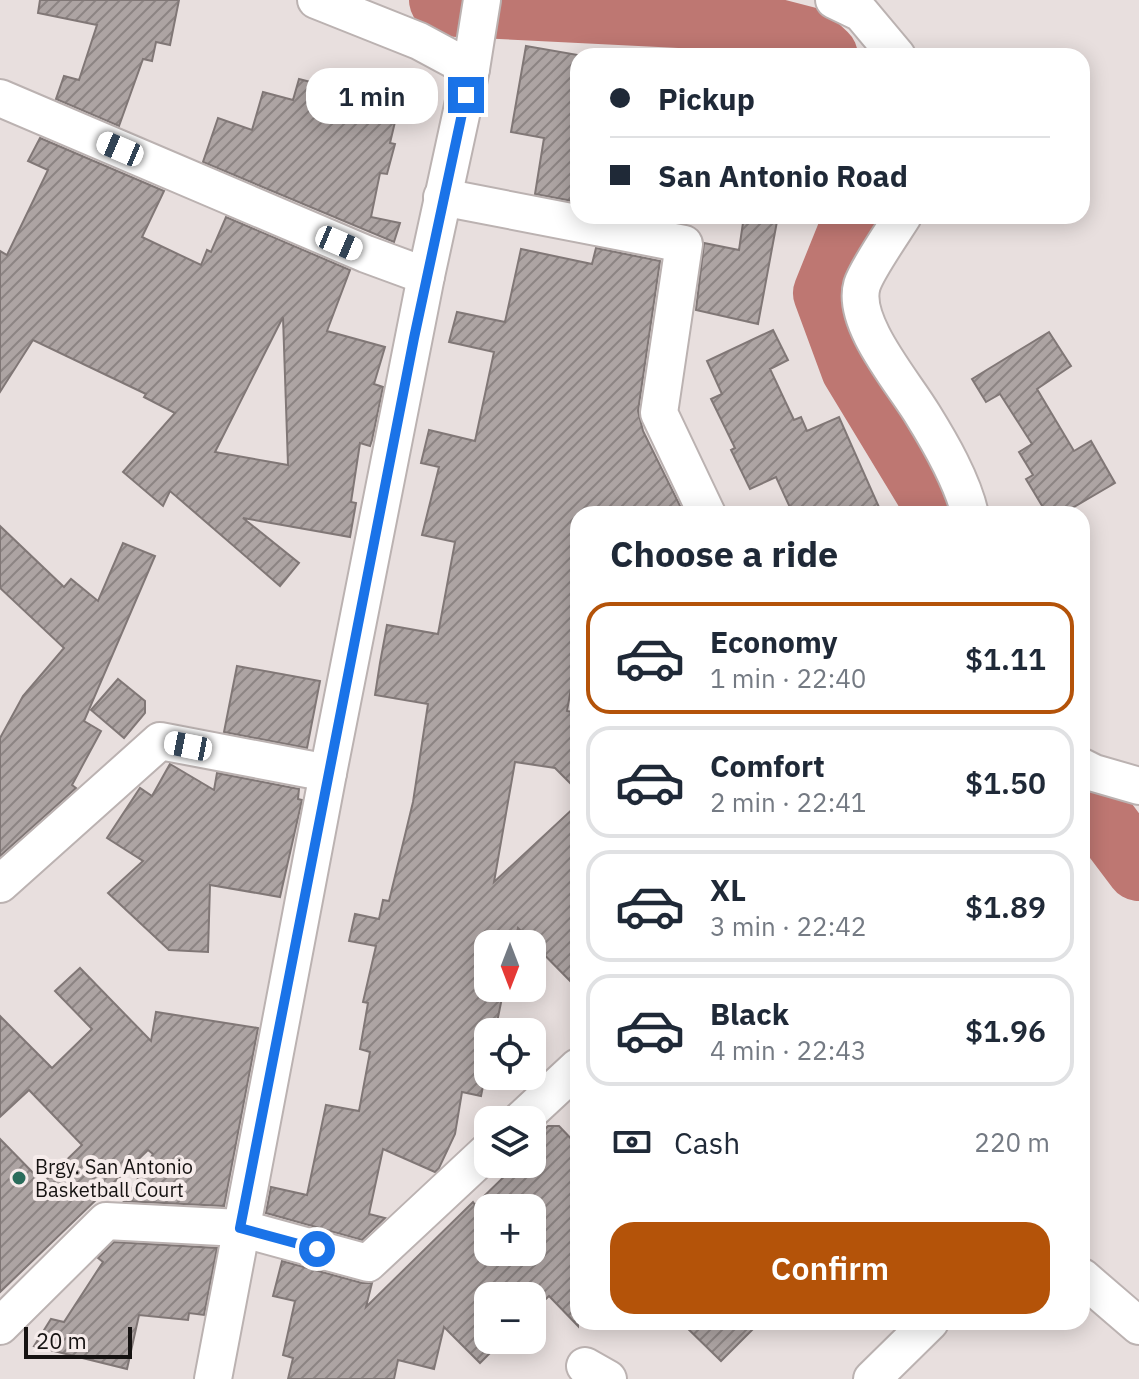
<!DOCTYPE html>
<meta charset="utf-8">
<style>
body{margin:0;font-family:"IBM Plex Sans",sans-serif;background:#f6f6f7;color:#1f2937;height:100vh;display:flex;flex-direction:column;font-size:30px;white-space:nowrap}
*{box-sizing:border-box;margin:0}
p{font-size:26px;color:#747a83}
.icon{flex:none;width:44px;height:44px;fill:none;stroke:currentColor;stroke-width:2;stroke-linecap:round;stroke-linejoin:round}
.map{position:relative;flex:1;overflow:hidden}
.sheet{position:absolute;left:570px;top:506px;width:520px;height:824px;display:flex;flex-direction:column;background:#fff;border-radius:24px;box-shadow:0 4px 20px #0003}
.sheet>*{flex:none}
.banner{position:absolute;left:570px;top:48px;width:520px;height:176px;border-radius:24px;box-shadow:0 4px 20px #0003;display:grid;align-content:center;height:176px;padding:0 40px;background:#fff}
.needle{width:52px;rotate:180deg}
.controls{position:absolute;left:474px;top:930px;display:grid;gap:16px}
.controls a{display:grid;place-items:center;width:72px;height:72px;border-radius:16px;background:#fff;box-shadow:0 4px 20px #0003;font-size:40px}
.scale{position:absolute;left:24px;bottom:20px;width:108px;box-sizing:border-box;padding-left:8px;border:4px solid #161312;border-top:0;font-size:22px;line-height:28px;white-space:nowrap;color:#161312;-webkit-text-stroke:6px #f6eceb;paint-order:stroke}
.end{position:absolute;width:36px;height:36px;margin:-18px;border:10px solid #1a73e8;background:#fff;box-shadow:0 0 0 4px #fff}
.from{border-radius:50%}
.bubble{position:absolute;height:56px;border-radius:24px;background:#fff;box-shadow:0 4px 20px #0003;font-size:26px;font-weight:600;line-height:56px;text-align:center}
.car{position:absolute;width:24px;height:48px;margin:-24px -12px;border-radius:10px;box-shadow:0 0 6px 2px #0007;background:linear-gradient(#fff 24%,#345 0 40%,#fff 0 76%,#345 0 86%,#fff 0)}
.banner b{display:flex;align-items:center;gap:28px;height:76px;font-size:30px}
.banner b+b{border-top:2px solid #e0e1e3}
.banner i{width:20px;height:20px;background:#1f2937}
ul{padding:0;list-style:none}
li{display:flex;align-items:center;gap:24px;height:112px;margin:0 16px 12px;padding:0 24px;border:4px solid #e0e1e3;border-radius:24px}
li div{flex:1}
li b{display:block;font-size:30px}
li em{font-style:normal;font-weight:600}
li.active{border-color:#b45309}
li>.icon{width:72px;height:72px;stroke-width:1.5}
h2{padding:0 40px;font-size:36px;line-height:96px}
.pay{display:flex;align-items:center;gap:20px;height:88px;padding:0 40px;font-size:30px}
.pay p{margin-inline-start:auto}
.button{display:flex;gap:16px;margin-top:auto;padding:16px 40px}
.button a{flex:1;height:92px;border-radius:24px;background:#b45309;color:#fff;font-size:32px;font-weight:600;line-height:92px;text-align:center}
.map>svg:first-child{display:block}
</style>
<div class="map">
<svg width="1139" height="1379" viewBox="0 0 1139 1379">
<defs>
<pattern id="building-hatch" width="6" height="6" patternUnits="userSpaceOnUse" patternTransform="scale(2)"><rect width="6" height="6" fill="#ada4a3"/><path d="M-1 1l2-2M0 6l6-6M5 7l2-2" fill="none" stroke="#8c8483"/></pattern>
</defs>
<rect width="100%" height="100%" fill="#e8dfde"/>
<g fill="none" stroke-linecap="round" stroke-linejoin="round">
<g stroke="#be7772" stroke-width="66">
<polyline points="442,0 458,4 720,17 808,40 825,56"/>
<polyline points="857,216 826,293 854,369 942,514"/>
<polyline points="1082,805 1099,815 1139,868"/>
</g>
</g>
<g fill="url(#building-hatch)" stroke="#807776" stroke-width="2" fill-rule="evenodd">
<polygon points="40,0 179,0 170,45 156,42 152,61 143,59 119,126 56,99 64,76 79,80 97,25 38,13"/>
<polygon points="526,46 578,55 578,202 535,194 544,138 511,132"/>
<polygon points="299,79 399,105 390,143 395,144 387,174 380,173 371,217 400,223 394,242 203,162 218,118 252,130 263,92 293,100"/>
<path d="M 40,138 L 164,191 L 142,237 L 201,265 L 207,250 L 211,252 L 226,217 L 350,270 L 327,331 L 385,347 L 374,384 L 383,387 L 372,440 L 370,446 L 360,443 L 351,502 L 356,503 L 350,537 L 243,518 L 299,563 L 280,586 L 170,491 L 163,506 L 123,472 L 175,413 L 144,397 L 146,394 L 33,340 L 0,392 L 0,251 L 7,255 L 48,170 L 28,161 ZM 283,317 L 288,465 L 215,452 Z"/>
<polygon points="744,216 778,216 758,324 696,310 704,243 739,250"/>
<polygon points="596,248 660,261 638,411 643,431 684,514 578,514 578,650 567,711 578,713 578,791 555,768 515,762 494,882 578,804 578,989 518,928 514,944 488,944 488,988 504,988 495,1032 488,1032 488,1062 481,1096 462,1092 455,1134 439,1168 435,1172 383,1149 369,1214 385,1218 362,1240 266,1213 271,1187 307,1195 326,1105 359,1111 370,1052 360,1049 368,1003 363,1002 376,946 349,941 355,914 379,919 383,900 389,901 413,802 428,704 375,695 380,663 387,625 438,634 455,542 422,535 439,467 421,463 429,430 475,441 494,352 449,342 457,312 505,322 521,249 592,264"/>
<polygon points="773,330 788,360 770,369 794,420 801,417 807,431 839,417 882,514 793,514 776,477 750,489 731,450 735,448 711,399 722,394 707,361"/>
<polygon points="1049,332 1071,366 1037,389 1074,451 1091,441 1115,483 1062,514 1047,514 1026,479 1033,475 1019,452 1032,444 1000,394 986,402 972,379"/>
<polygon points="0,526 64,587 71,579 98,601 123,543 155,556 84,721 101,731 72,785 76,788 0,856 0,738 23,696 64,648 0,588"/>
<polygon points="237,666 320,681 307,748 224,732"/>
<polygon points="118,679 145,701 145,713 124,738 91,710"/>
<polygon points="170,764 214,790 217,773 299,789 298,799 302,800 280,897 210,885 208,952 169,950 108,893 143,861 107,838 140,788 152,796"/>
<polygon points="80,968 151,1041 156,1012 258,1028 224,1206 124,1201 153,1154 148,1150 0,1292 0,1139 43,1183 82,1145 29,1090 0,1117 0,1016 52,1068 92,1029 55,991"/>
<path d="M 548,1126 L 559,1126 L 578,1146 L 578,1326 L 549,1296 L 532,1312 L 532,1296 L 488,1296 L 488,1340 L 503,1340 L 480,1363 L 444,1327 L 434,1369 L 398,1360 L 394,1379 L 288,1379 L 293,1358 L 283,1355 L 295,1301 L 273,1296 L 282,1261 L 362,1283 L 372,1283 L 366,1307 L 473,1202 L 475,1205 L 517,1164 L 532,1164 L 532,1142 ZM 488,1208 L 532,1208 L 532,1252 L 488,1252 Z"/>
<polygon points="114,1242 217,1248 204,1315 189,1313 188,1320 139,1315 127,1369 34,1346 51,1319 64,1322 103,1262 98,1258"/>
<polygon points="681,1322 760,1322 721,1361"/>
</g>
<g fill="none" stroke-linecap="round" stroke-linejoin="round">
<defs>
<g id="minor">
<polyline points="316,0 419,41 471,69"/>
<polyline points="834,0 861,13 897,56"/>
<polyline points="0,98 366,254 426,276"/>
<polyline points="442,197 684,244 659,413 707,514"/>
<path d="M 903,216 C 893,232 867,269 862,285 C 851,323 904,383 923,415 C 941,444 962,480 970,514"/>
<polyline points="1082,767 1094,773 1139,786"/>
<polyline points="0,884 160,741 328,773"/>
<polyline points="521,1120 578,1067"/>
<polyline points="1082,1277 1139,1326"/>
<polyline points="0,1326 106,1221 240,1228 368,1263 488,1151"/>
<polyline points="585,1366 608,1379"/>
<polyline points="213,1379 328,773 426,276 471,69 482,0"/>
<polyline points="872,1379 930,1322"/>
</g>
</defs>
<use href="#minor" stroke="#bbb2b1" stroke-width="40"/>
<use href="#minor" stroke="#fff" stroke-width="36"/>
</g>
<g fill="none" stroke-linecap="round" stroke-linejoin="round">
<polyline stroke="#1a73e8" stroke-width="10" points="317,1249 240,1228 414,338 466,95"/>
</g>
<circle fill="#2a6c5b" stroke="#f6eceb" stroke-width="3" cx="19" cy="1178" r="8"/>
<g text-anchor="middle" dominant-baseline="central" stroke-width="8" stroke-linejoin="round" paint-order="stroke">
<g font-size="20" fill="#161312" stroke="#f6eceb" text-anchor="start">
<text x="35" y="1166">Brgy. San Antonio<tspan x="35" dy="23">Basketball Court</tspan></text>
</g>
</g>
</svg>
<div class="controls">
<a><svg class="needle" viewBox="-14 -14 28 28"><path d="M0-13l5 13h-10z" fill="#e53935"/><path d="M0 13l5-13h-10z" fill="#747a83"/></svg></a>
<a><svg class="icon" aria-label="locate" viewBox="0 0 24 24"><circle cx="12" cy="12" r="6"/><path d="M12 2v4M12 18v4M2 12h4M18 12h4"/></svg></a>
<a><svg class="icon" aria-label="layers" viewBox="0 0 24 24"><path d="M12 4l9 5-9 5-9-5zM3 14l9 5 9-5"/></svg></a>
<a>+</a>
<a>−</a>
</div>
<div class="scale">20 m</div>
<i class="end from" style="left:317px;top:1249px"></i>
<i class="end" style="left:466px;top:95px"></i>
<div class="bubble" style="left:306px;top:68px;width:132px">1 min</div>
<i class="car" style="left:120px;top:149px;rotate:293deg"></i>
<i class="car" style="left:339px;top:243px;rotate:113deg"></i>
<i class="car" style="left:188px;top:746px;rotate:281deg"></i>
<div class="banner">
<b><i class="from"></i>Pickup</b>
<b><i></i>San Antonio Road</b>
</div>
<section class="sheet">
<h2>Choose a ride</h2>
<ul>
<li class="active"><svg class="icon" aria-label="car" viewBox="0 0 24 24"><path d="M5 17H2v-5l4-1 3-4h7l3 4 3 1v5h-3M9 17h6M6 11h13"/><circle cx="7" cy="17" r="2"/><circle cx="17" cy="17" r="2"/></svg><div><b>Economy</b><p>1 min · 22:40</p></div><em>$1.11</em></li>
<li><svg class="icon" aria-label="car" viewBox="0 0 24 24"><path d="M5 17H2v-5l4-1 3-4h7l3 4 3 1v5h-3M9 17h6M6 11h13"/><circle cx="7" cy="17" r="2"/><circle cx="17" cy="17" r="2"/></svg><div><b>Comfort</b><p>2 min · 22:41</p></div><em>$1.50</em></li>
<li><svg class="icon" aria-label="car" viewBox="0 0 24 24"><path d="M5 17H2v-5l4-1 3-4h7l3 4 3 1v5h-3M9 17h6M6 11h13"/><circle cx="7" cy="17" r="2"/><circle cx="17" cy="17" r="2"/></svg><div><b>XL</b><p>3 min · 22:42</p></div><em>$1.89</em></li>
<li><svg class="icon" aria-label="car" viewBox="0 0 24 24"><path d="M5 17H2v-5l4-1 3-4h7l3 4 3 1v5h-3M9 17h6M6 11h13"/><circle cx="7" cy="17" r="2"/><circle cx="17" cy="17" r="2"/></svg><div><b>Black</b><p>4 min · 22:43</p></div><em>$1.96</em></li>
</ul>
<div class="pay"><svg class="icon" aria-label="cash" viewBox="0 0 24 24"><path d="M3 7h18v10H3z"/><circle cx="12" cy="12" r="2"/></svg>Cash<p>220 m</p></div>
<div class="button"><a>Confirm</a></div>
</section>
</div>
